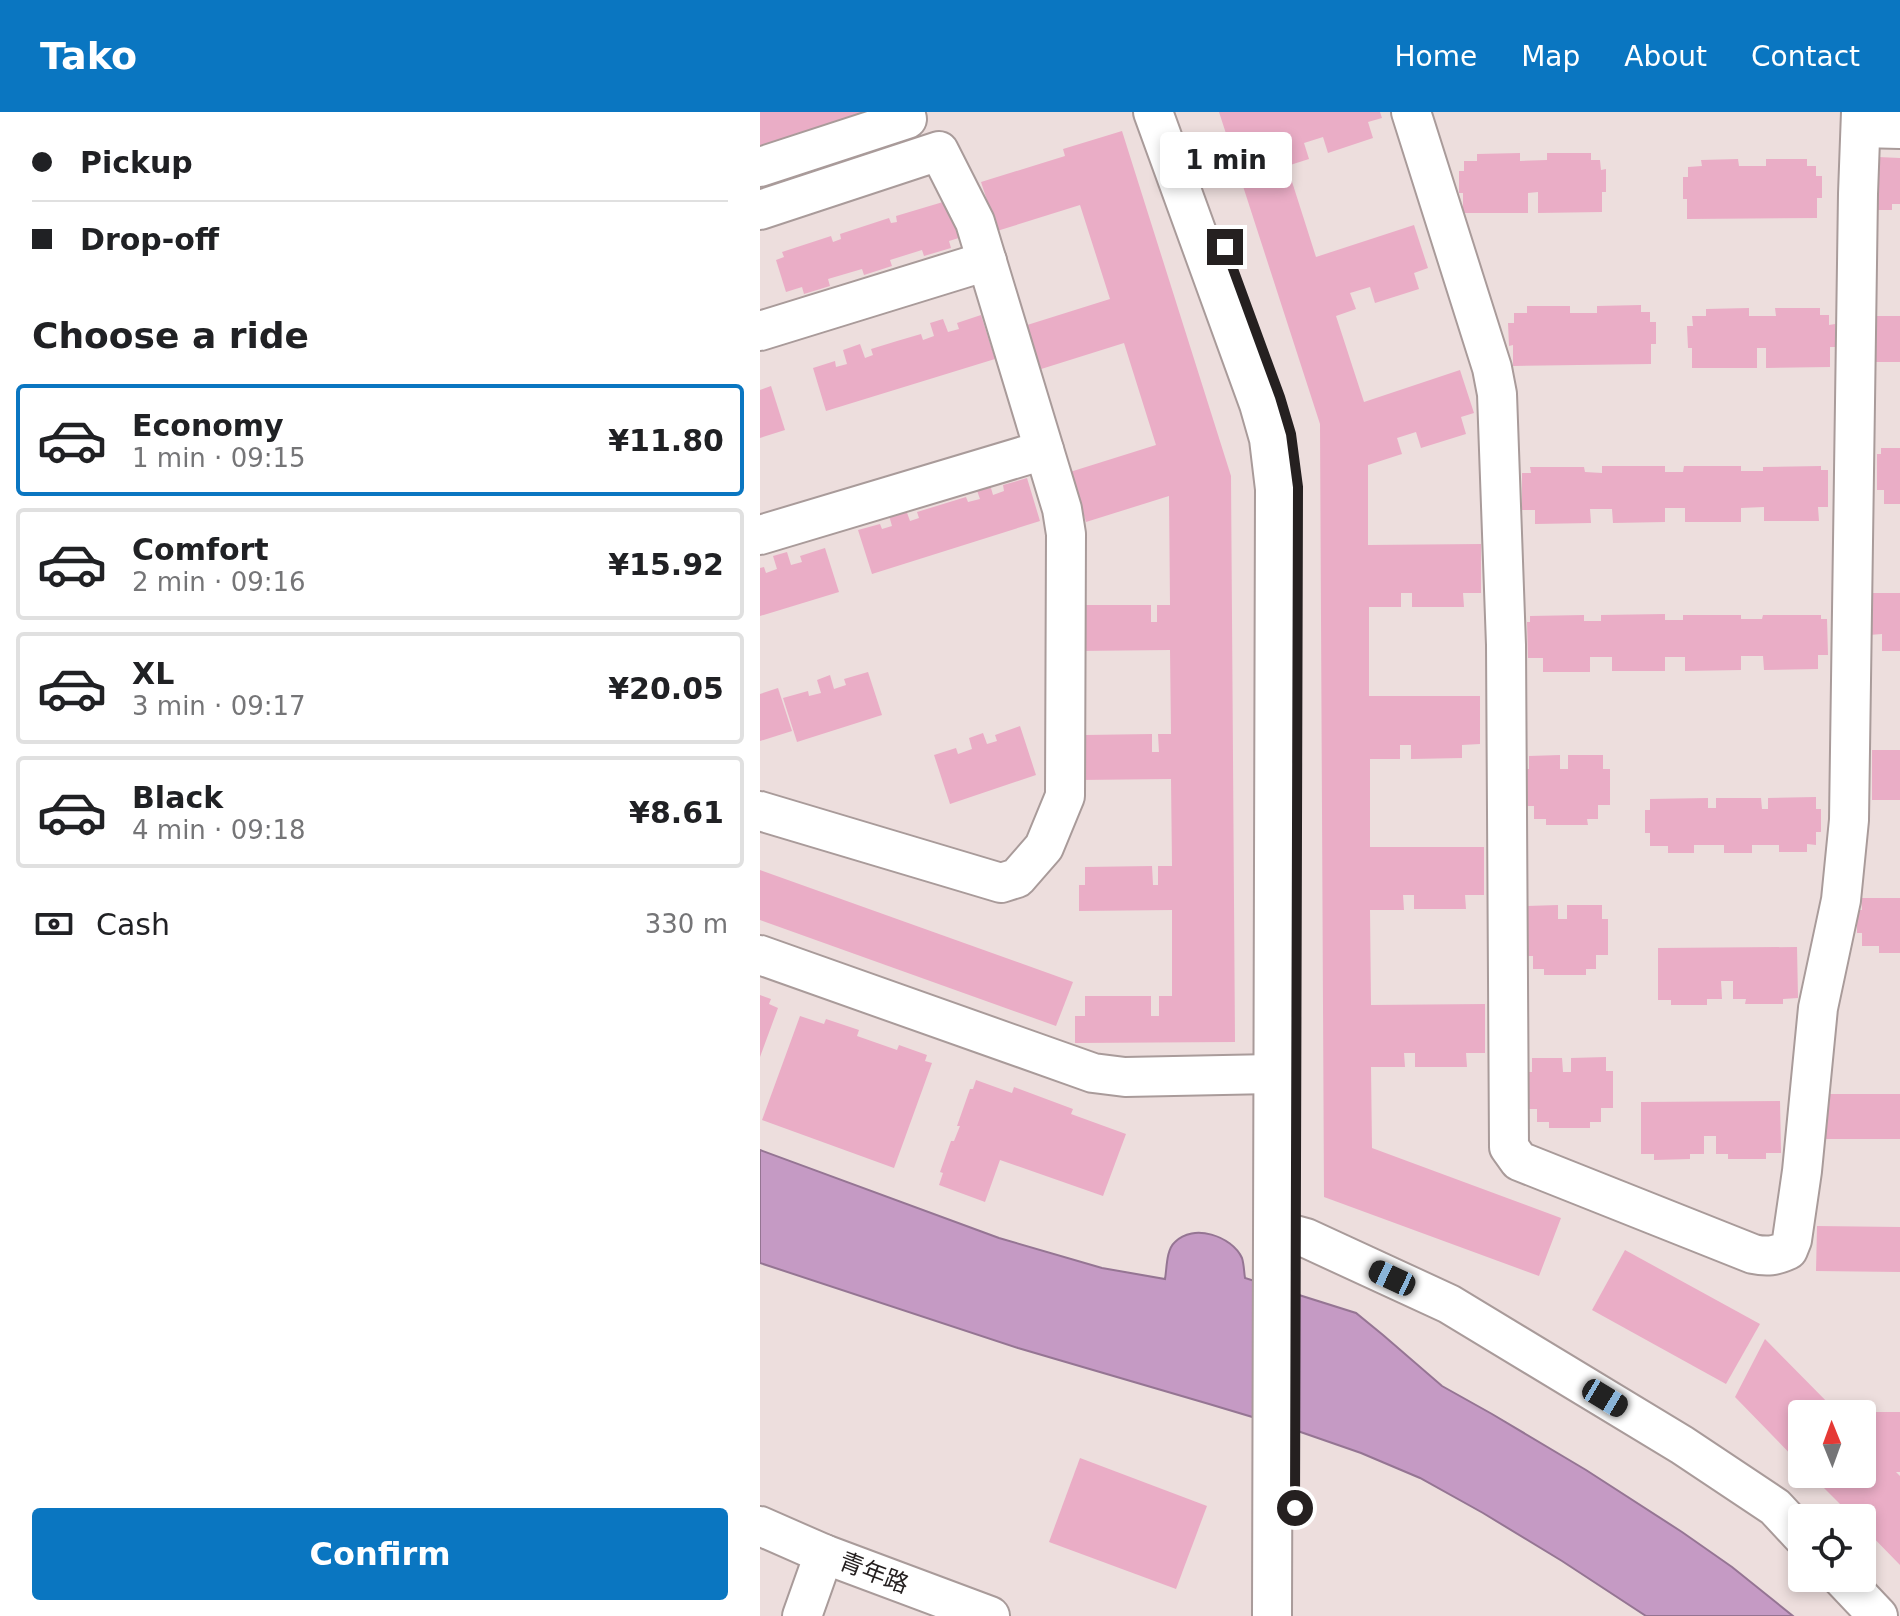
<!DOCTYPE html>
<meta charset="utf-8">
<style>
body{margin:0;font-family:"DejaVu Sans","Noto Sans SC",sans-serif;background:#f6f6f6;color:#202124;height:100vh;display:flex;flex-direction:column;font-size:30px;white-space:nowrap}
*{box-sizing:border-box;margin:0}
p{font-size:26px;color:#757577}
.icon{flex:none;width:44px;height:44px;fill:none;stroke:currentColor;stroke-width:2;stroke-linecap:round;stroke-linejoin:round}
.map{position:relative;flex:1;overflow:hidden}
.panel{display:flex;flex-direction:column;background:#fff;width:760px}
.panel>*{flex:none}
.top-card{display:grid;align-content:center;height:176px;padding:0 32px;background:#fff}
.needle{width:52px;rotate:359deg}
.controls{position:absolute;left:1028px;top:1288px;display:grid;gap:16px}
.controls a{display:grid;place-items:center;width:88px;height:88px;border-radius:8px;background:#fff;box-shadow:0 4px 12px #0003;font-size:40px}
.end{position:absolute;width:36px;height:36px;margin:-18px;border:10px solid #252020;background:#fff;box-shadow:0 0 0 4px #fff}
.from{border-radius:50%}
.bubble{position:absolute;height:56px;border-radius:8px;background:#fff;box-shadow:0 4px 12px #0003;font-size:26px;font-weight:600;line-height:56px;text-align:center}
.car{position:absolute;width:24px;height:48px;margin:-24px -12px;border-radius:10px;box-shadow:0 0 6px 2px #0007;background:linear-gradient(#222 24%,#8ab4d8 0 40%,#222 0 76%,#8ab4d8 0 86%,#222 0)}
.top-card b{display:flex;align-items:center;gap:28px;height:76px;font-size:30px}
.top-card b+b{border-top:2px solid #e0e0e0}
.top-card i{width:20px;height:20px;background:#202124}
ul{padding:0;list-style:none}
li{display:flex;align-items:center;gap:24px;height:112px;margin:0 16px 12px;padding:0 16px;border:4px solid #e0e0e0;border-radius:8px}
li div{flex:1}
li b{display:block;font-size:30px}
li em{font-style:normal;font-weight:600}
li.selected{border-color:#0a76c1}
li>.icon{width:72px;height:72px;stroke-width:1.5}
h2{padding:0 32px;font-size:36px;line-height:96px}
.pay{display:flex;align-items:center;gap:20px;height:88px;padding:0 32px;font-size:30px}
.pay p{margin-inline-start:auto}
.cta{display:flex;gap:16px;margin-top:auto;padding:16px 32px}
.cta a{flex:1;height:92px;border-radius:8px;background:#0a76c1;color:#fff;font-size:32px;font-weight:600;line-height:92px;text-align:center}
header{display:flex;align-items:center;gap:48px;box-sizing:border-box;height:112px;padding:0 40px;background:#0a76c1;color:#fff}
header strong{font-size:38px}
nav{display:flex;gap:44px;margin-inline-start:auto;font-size:28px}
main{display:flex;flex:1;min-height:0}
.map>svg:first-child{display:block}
</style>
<header>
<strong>Tako</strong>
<nav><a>Home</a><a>Map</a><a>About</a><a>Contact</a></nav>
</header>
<main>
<section class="panel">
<div class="top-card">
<b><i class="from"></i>Pickup</b>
<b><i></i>Drop-off</b>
</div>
<h2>Choose a ride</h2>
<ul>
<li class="selected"><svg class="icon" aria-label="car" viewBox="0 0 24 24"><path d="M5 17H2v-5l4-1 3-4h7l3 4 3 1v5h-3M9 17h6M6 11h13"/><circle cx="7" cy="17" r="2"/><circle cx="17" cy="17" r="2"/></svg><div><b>Economy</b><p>1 min · 09:15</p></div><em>¥11.80</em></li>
<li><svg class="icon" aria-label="car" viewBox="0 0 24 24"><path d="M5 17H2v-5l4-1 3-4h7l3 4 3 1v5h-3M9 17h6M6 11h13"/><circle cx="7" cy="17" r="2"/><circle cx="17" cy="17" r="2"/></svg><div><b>Comfort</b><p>2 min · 09:16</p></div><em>¥15.92</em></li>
<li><svg class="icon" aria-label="car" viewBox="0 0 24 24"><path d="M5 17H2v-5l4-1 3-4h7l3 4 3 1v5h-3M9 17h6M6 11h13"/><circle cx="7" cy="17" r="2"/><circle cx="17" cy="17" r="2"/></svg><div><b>XL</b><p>3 min · 09:17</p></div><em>¥20.05</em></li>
<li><svg class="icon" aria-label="car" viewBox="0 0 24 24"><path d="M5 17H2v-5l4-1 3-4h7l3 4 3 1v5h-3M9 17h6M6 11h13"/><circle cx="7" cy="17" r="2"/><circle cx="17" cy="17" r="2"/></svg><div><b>Black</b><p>4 min · 09:18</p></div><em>¥8.61</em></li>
</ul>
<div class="pay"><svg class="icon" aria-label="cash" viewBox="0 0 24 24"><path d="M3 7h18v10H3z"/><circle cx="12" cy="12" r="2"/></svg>Cash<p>330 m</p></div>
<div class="cta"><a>Confirm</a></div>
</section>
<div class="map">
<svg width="1140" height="1504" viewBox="0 0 1140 1504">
<rect width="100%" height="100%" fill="#eddedd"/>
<path fill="#c59ac4" stroke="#957593" stroke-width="2" d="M 0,1038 L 239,1126 L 342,1156 L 405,1167 C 407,1156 406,1138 415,1130 C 433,1111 472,1124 482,1146 C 484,1152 484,1160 485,1166 L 596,1201 L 623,1223 L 682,1274 L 732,1302 L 826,1358 L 922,1420 L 972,1455 L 1033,1504 L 886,1504 L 802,1449 L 723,1401 L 660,1366 L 601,1341 L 529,1316 L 449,1292 L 258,1236 L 0,1151 Z"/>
<g fill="#eaadc6">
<polygon points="0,0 116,0 0,38"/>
<polygon points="459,0 620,0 622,6 608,10 613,26 568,41 563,25 544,31 549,47 527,54 556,145 654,113 668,156 654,161 659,177 615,191 610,175 590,181 596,197 576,204 604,290 700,258 714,301 701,305 706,322 661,336 656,320 637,326 642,342 608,353 608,433 721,432 721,481 703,481 704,495 652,495 652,481 641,481 641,495 609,495 609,584 720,584 720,632 702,633 702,646 651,647 651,633 640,633 640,647 610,647 610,735 724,735 724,783 705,783 706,797 654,797 654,783 643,783 644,798 610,798 611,893 725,892 725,941 706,941 707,955 655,955 655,941 644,941 645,955 611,955 612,1036 801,1106 779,1164 564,1085 560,312"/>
<polygon points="362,19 471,364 475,930 315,931 315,904 325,904 325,884 391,884 391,904 399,904 399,884 412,884 412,798 319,799 319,773 325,773 325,755 392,754 393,773 398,773 398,754 412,754 411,667 318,668 317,640 325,640 325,623 392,622 392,640 399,640 398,622 411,622 410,538 316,539 324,493 391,493 391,510 397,510 397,493 410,493 409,384 326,410 310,360 396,333 364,231 278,258 264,214 350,187 320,93 237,119 221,70 305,44 303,37"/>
<polygon points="760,41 760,49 787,48 787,41 831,41 831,48 840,48 841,58 846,57 846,80 842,80 842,100 778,101 778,80 768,81 768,101 703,101 703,81 699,81 699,59 704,59 704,49 717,49 717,42"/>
<polygon points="1118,45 1140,46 1140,92 1132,92 1132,98 1118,98"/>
<polygon points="978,47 979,54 1006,54 1006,47 1047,47 1047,54 1056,54 1056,64 1062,64 1062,86 1057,86 1057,106 927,107 927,87 923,87 923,65 928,65 928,55 942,54 941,48"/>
<polygon points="183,90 185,95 192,92 202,125 189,129 191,136 164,144 162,138 130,148 132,154 104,163 102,157 68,167 70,174 44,182 42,175 26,180 16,148 24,145 22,140 71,124 73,130 81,127 80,122 129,106 131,111 137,110 136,104"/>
<polygon points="881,193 881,200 890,200 890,210 896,210 896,232 891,232 891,252 753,254 753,233 749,234 748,211 754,211 754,201 767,201 767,194 810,194 810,201 837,201 837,194"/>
<polygon points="989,196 989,204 1016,204 1015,196 1060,196 1060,203 1069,203 1069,213 1075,212 1075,235 1070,235 1070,255 1006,256 1006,236 997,236 997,256 932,256 932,236 928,236 927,214 933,214 932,204 946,204 946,197"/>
<polygon points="221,203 235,247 66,299 53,256 75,249 76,255 87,252 83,238 100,232 105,246 113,243 111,237 137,229 161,222 163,228 174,224 170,211 183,207 188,220 199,217 197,211"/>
<polygon points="1112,204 1140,204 1140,250 1113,250"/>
<polygon points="11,274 25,318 0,326 0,278"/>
<polygon points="1121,336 1140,336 1140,392 1124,392 1124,378 1117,378 1117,342 1121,342"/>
<polygon points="842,354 905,354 905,360 923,360 924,354 981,354 981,359 1003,359 1003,355 1061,354 1061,358 1068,358 1068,395 1058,395 1059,409 1004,409 1004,395 981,396 981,410 925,410 925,396 905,396 905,410 853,411 852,397 830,397 831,411 775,412 775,398 762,398 762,361 771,361 770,355 824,355 825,360 842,361"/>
<polygon points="267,366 280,409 112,462 98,418 120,412 122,417 132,414 128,400 145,395 150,409 159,406 157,400 206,385 208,390 220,387 215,373 229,369 233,383 244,379 243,373"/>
<polygon points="65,436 79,480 0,504 0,456 4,455 6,461 17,457 13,444 27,440 31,453 42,450 40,444"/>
<polygon points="1110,481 1140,481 1140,539 1122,539 1122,522 1109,523"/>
<polygon points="905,502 905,508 923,508 923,503 981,503 981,507 1002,507 1003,503 1061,503 1061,507 1067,507 1068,543 1058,543 1058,557 1004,558 1003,544 981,544 981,558 925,559 925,545 905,545 905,559 852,559 852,545 830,545 830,560 783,560 783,546 768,546 767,510 770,510 770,504 824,503 824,509 841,509 841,503"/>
<polygon points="108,560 122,603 37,630 23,586 48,579 49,584 61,581 57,568 70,563 74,577 86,573 84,567"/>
<polygon points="18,576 32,619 0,629 0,582"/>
<polygon points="260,614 276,663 190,692 174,643 196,636 198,642 212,637 209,626 223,621 227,632 237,629 235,623"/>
<rect x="1112" y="638" width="28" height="50"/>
<polygon points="800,643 800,657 808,657 808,643 843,643 843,657 850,657 850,693 838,693 838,707 827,707 828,713 786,713 786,707 774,707 774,694 763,694 763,657 769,657 769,644"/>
<polygon points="1056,685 1056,697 1061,697 1061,720 1056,720 1056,733 1047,732 1047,740 1019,740 1019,733 992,733 992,741 964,741 964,733 934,733 934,741 908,741 908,734 890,734 890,721 885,721 885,698 890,698 890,687 948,686 948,696 956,696 956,686 1001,686 1002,697 1008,697 1008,686"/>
<polygon points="0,758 313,870 296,914 0,808"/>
<polygon points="1101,786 1140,786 1140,841 1119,841 1119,834 1102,834 1102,821 1097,821 1097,798 1102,798"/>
<polygon points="798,793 798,807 807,807 807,793 842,793 842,807 848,807 848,843 836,843 836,857 826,857 826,863 784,863 784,857 773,857 773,844 761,844 761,807 768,807 767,794"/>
<polygon points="1037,835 1038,886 1023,887 1023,892 985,892 986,887 973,887 973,869 961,869 962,887 947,887 947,893 911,893 911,888 898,888 898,836"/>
<polygon points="0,883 11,887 9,892 18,896 0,945"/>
<polygon points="40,904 64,912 66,907 99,918 97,924 137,938 139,933 167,943 165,949 172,951 134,1056 2,1008"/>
<polygon points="846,945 846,959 853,959 853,996 841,996 841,1010 830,1010 830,1016 789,1016 789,1010 777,1010 777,997 766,997 766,960 772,960 772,946 802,946 803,960 811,960 811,946"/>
<polygon points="216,968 252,981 254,975 313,997 311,1002 366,1022 343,1084 240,1048 225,1090 179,1073 183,1061 180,1060 191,1029 194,1029 200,1014 197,1014 210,977 213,977"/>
<rect x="1065" y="982" width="75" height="45"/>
<polygon points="1020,989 1021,1041 1006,1041 1006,1047 968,1047 968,1042 956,1042 956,1024 944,1024 944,1042 930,1042 930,1047 894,1048 894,1042 881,1042 881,990"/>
<polygon points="1057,1114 1140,1115 1140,1160 1056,1159"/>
<polygon points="865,1138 1000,1212 966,1272 832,1198"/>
<polygon points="1005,1227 1079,1302 1042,1302 1042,1354 975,1285"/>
<polygon points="1102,1300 1140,1300 1140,1360 1136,1360 1140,1364 1140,1453 1102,1414 1102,1406 1094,1406 1050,1362 1102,1362"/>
<polygon points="320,1346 447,1394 416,1477 289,1430"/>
</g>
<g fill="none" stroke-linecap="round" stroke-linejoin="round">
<defs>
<g id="minor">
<polyline points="393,0 499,292 509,327 515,377 512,1504"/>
<path d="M 651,0 L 732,256 L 737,282 L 746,533 L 749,1035 L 759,1049 L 993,1142 C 1007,1145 1015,1144 1028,1138 L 1032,1128 L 1042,1059 L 1058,896 L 1081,788 L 1089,708 L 1098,82 L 1101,0"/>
<polyline points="1101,16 1140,17"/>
<polyline points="0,55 147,7 145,0"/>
<polyline points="0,98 179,39 215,110 302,397 306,422 305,684 284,735 257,766 241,771 0,699"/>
<polyline points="0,219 227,149"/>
<polyline points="0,423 284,338"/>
<polyline points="0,843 333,961 365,965 514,962"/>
<polyline points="535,1123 546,1126 689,1192 922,1333 1015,1395 1042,1424"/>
<polyline points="0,1414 64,1442 230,1504"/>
<polyline points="1082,1466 1118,1504"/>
<polyline points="42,1504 64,1442"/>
</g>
</defs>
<use href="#minor" stroke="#a99b9a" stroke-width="42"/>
<use href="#minor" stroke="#fff" stroke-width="38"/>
</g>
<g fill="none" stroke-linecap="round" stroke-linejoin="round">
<polyline stroke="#252020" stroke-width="10" points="465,135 520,285 531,322 538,375 535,1396"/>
</g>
<g text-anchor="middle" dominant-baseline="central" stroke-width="6" stroke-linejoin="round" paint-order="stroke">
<g font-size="24" fill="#252020" stroke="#fff">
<text transform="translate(114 1461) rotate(21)">青年路</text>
</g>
</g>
</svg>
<div class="controls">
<a><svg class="needle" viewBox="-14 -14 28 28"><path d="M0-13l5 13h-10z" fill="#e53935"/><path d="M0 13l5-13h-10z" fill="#757577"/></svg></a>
<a><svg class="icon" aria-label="locate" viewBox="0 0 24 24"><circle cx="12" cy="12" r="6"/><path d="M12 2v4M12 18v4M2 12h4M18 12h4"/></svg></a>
</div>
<i class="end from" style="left:535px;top:1396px"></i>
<i class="end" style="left:465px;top:135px"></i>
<div class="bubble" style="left:400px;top:20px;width:132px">1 min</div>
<i class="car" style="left:632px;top:1166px;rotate:295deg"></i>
<i class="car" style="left:845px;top:1286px;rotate:121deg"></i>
</div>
</main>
